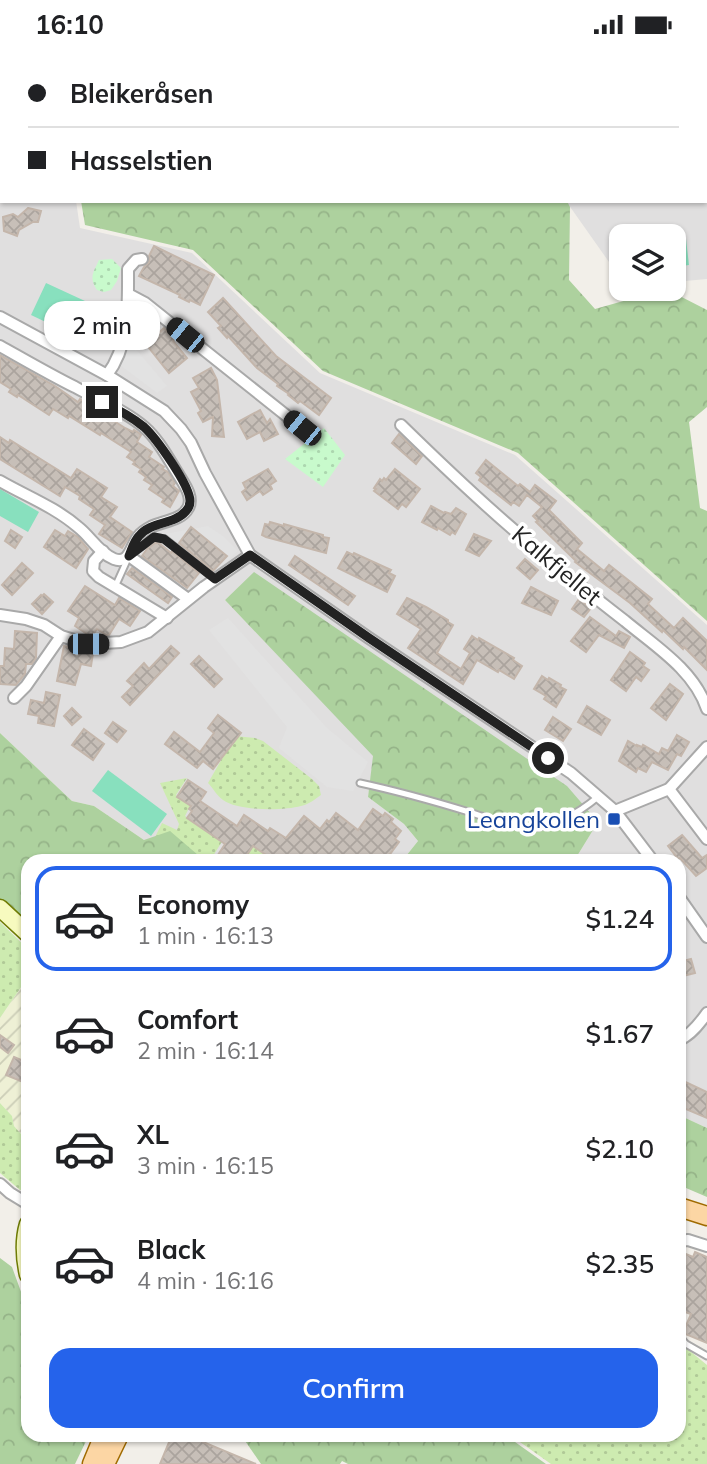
<!DOCTYPE html>
<meta charset="utf-8">
<style>
body{margin:0;font-family:Mulish,sans-serif;background:#f2f2f2;color:#202124;height:100vh;display:flex;flex-direction:column;font-size:26px;white-space:nowrap}
*{box-sizing:border-box;margin:0}
p{font-size:23px;color:#757577}
.icon{flex:none;width:38px;height:38px;fill:none;stroke:currentColor;stroke-width:2;stroke-linecap:round;stroke-linejoin:round}
.map{position:relative;flex:1;overflow:hidden}
.side{position:absolute;left:21px;top:805px;width:665px;height:588px;display:flex;flex-direction:column;background:#fff;border-radius:21px;box-shadow:0 2px 5px #0004}
.side>*{flex:none}
.guide{position:absolute;left:0px;top:0px;width:707px;height:154px;box-shadow:0 2px 5px #0004;display:grid;align-content:center;height:154px;padding:0 28px;background:#fff}
.fabs{position:absolute;left:609px;top:175px;display:grid;gap:14px}
.fabs a{display:grid;place-items:center;width:77px;height:77px;border-radius:14px;background:#fff;box-shadow:0 2px 5px #0004;font-size:35px}
.end{position:absolute;width:32px;height:32px;margin:-16px;border:9px solid #222;background:#fff;box-shadow:0 0 0 4px #fff}
.from{border-radius:50%}
.bubble{position:absolute;height:49px;border-radius:21px;background:#fff;box-shadow:0 2px 5px #0004;font-size:23px;font-weight:600;line-height:49px;text-align:center}
.car{position:absolute;width:21px;height:42px;margin:-21px -10px;border-radius:9px;box-shadow:0 0 5px 2px #0007;background:linear-gradient(#222 24%,#8ab4d8 0 40%,#222 0 76%,#8ab4d8 0 86%,#222 0)}
.guide b{display:flex;align-items:center;gap:24px;height:66px;font-size:26px}
.guide b+b{border-top:2px solid #e0e0e0}
.guide i{width:18px;height:18px;background:#202124}
ul{padding:12px 0 0;list-style:none}
li{display:flex;align-items:center;gap:21px;height:105px;margin:0 14px 10px;padding:0 14px;border:4px solid transparent;border-radius:21px}
li div{flex:1}
li b{display:block;font-size:26px}
li em{font-style:normal;font-weight:600}
li.selected{border-color:#2563eb}
li>.icon{width:63px;height:63px;stroke-width:1.5}
.cta{display:flex;gap:14px;margin-top:auto;padding:14px 28px}
.cta a{flex:1;height:80px;border-radius:21px;background:#2563eb;color:#fff;font-size:28px;font-weight:600;line-height:80px;text-align:center}
.status{display:flex;justify-content:space-between;align-items:center;height:49px;padding:0 35px;background:#fff;direction:ltr}
.status svg{height:19px;fill:currentColor}
.map>svg:first-child{display:block}
</style>
<div class="status"><b>16:10</b><svg viewBox="0 0 49 12"><path d="M0 12V9h3v3zM5 12V6h3v6zM10 12V3h3v9zM15 12V0h3v12zM26 1h20v11H26zM47 4h2v5h-2z"/></svg></div>
<div class="map">
<svg width="707" height="1415" viewBox="0 0 707 1415">
<defs>
<pattern id="farmland-furrows" width="10" height="10" patternUnits="userSpaceOnUse" patternTransform="scale(1.75)"><rect width="10" height="10" fill="#eef0d5"/><path d="M-1 1l2-2M0 10L10 0M9 11l2-2" fill="none" stroke="#ccceb7"/></pattern>
<pattern id="grass-dots" width="8" height="8" patternUnits="userSpaceOnUse" patternTransform="scale(1.75)"><rect width="8" height="8" fill="#cdebb0"/><path d="M2 2h.1M6 6h.1" fill="none" stroke="#b0c997" stroke-width="1.8" stroke-linecap="round"/></pattern>
<pattern id="forest-crowns" width="20" height="18" patternUnits="userSpaceOnUse" patternTransform="scale(1.75)"><rect width="20" height="18" fill="#add19e"/><path d="M2 6a3 3 0 1 1 6 0M12 15a3 3 0 1 1 6 0" fill="none" stroke="#95b388"/></pattern>
<pattern id="park-dots" width="8" height="8" patternUnits="userSpaceOnUse" patternTransform="scale(1.75)"><rect width="8" height="8" fill="#c8facc"/><path d="M2 2h.1M6 6h.1" fill="none" stroke="#acd6af" stroke-width="1.8" stroke-linecap="round"/></pattern>
<pattern id="building-cross-hatch" width="8" height="8" patternUnits="userSpaceOnUse" patternTransform="scale(1.75)"><rect width="8" height="8" fill="#c7bfb8"/><path d="M0 0l8 8M0 8l8-8" fill="none" stroke="#aba49e"/></pattern>
</defs>
<rect width="100%" height="100%" fill="#f2efe9"/>
<g fill="#e0dfdf">
<polygon points="0,0 302,0 302,2 2,2 2,152 76,152 80,179 192,204 320,324 515,406 707,576 707,1079 679,1066 679,812 574,812 598,773 254,524 225,551 374,707 368,748 404,775 418,792 402,812 205,812 144,791 94,757 72,752 0,684"/>
<polygon points="420,0 707,0 707,74 705,74 705,2 422,2"/>
<polygon points="705,86 707,89 707,230 674,233 674,187 621,187 621,230 566,152 705,152"/>
</g>
<polygon fill="url(#farmland-furrows)" points="28,928 28,1093 14,1077 12,1067 0,1054 0,969"/>
<g fill="url(#grass-dots)">
<polygon points="88,0 236,0 236,2 89,2"/>
<path d="M 235,687 L 255,689 L 263,692 L 312,730 L 319,737 L 321,746 C 314,751 309,755 301,757 C 283,762 238,762 223,751 C 217,747 213,739 208,734 Z"/>
<polygon points="187,729 176,746 190,757 185,767 223,791 210,812 195,812 155,788 162,774 177,781 179,775 160,734"/>
<polygon points="249,795 275,812 237,812"/>
<polygon points="0,873 28,900 28,928 0,969"/>
<polygon points="0,1054 12,1067 14,1077 28,1093 28,1138 26,1140 20,1141 0,1124"/>
<polygon points="679,1293 707,1316 707,1415 551,1415 510,1386 679,1386"/>
</g>
<g fill="url(#forest-crowns)">
<polygon points="705,22 707,23 707,135 705,134"/>
<polygon points="81,152 567,152 570,158 569,231 595,260 666,240 707,261 707,358 689,373 700,459 707,462 707,572 518,404 323,322 193,201 85,176"/>
<polygon points="254,523 567,737 598,773 574,812 402,812 418,792 404,775 368,748 373,707 225,551"/>
<polygon points="0,684 72,752 94,757 144,791 170,782 205,812 28,812 28,862 20,871 0,852"/>
<polygon points="679,1066 707,1079 707,1148 686,1139 679,1131"/>
<polygon points="0,1209 12,1218 28,1262 28,1386 89,1386 75,1415 0,1415"/>
<polygon points="241,1386 505,1386 546,1415 348,1415 342,1412 340,1415 261,1415"/>
</g>
<g fill="url(#park-dots)">
<path d="M 112,210 L 121,219 L 117,232 L 111,241 L 104,243 L 97,241 C 89,228 93,224 99,211 Z"/>
<polygon points="324,379 345,406 323,438 285,410"/>
</g>
<g fill="#88e0be">
<polygon points="686,190 689,216 674,218 674,191"/>
<polygon points="46,234 111,264 96,297 31,266"/>
<polygon points="0,440 39,463 28,483 0,467"/>
<polygon points="108,721 167,765 151,787 92,742"/>
</g>
<g fill="#e2e2e2">
<polygon points="128,245 145,254 136,300 167,337 157,344 116,313"/>
<polygon points="208,477 223,487 238,502 188,550 135,510 154,487"/>
<polygon points="228,569 327,679 368,713 353,742 327,738 279,699 287,678 209,581"/>
</g>
<g fill="url(#building-cross-hatch)" stroke="#c4b6ab" stroke-width="2">
<polygon points="28,159 41,162 38,173 33,173 19,181 17,187 4,182 3,168 13,165 18,168"/>
<polygon points="154,197 214,226 200,256 190,251 189,253 179,248 180,246 139,227 144,218 149,213 149,207"/>
<polygon points="223,249 276,307 331,349 319,366 300,352 298,354 288,346 289,345 277,337 278,335 257,319 228,287 227,289 218,279 221,277 208,263"/>
<polygon points="164,279 174,290 173,292 187,309 169,324 146,295"/>
<polygon points="0,306 55,337 78,353 80,350 125,379 133,383 134,381 139,384 141,386 137,393 152,403 149,408 164,418 162,420 168,423 175,434 173,437 179,442 170,458 162,453 164,450 149,440 152,436 144,431 146,428 139,423 141,420 133,415 135,413 127,408 131,403 101,384 100,386 69,367 68,369 53,360 49,366 18,346 17,348 9,343 11,340 0,333"/>
<polygon points="211,319 217,331 224,388 212,387 213,368 203,373 198,364 201,362 191,343 199,339 193,329"/>
<polygon points="260,361 267,374 270,370 278,385 264,392 260,383 247,390 238,373"/>
<polygon points="399,385 422,407 416,415 392,394"/>
<polygon points="0,388 9,394 10,391 71,429 77,420 107,439 101,448 117,458 110,468 132,483 122,499 99,485 105,476 90,466 94,460 79,450 80,447 65,438 60,447 0,410"/>
<polygon points="486,411 518,437 520,435 530,443 535,436 556,452 549,461 582,494 577,500 604,522 609,516 652,550 648,555 674,579 683,569 707,592 707,621 684,598 683,600 663,581 662,583 630,554 575,513 576,512 536,473 538,472 533,467 542,458 527,446 519,457 513,453 511,456 479,431 481,428 476,424"/>
<polygon points="268,420 276,432 270,436 272,440 263,446 260,442 247,451 242,443 246,440 243,434"/>
<polygon points="395,420 420,440 406,458 402,455 398,460 374,442 376,440 374,439 380,430 382,432 384,429 386,431"/>
<polygon points="431,457 444,464 445,463 451,465 456,459 466,465 455,485 452,483 450,486 438,479 437,481 422,473"/>
<polygon points="270,473 284,477 284,475 323,486 323,488 329,489 326,504 266,488 262,486 265,475 269,476"/>
<polygon points="191,478 227,507 213,522 179,494"/>
<polygon points="11,481 22,488 15,499 5,492"/>
<polygon points="55,481 65,487 68,482 78,488 88,500 76,519 44,498"/>
<polygon points="474,485 491,492 479,507 466,501"/>
<polygon points="155,494 159,494 171,504 172,502 199,524 187,539 142,507 147,500"/>
<polygon points="347,503 353,506 354,504 391,521 389,524 395,527 387,543 338,519"/>
<polygon points="295,507 355,547 348,556 289,516"/>
<polygon points="525,510 538,521 530,530 517,519"/>
<polygon points="22,514 33,524 12,546 2,536"/>
<polygon points="132,519 172,548 168,554 127,525"/>
<polygon points="85,537 115,556 119,549 140,562 130,577 119,570 109,586 106,586 97,580 92,587 90,587 75,577 79,569 68,562"/>
<polygon points="531,538 558,552 551,566 522,554"/>
<polygon points="44,545 53,553 42,565 32,555 41,546 42,547"/>
<polygon points="407,549 426,558 448,571 448,573 453,576 437,604 461,620 470,604 464,600 472,587 478,591 479,589 514,609 513,611 522,617 514,630 499,621 498,623 477,611 463,635 408,599 421,580 397,565"/>
<polygon points="579,550 591,559 584,568 572,560"/>
<polygon points="590,568 616,587 619,582 630,588 624,599 599,586 586,603 571,592"/>
<polygon points="15,582 37,584 36,609 32,615 26,615 25,625 16,636 0,635 0,617 4,617 5,599 14,600"/>
<polygon points="64,597 93,604 91,617 81,615 75,636 57,632"/>
<polygon points="171,597 179,604 130,656 122,648 133,637 127,632 144,614 149,620"/>
<polygon points="630,603 645,614 643,617 649,621 641,632 636,628 626,642 611,631"/>
<polygon points="199,607 222,630 214,638 191,615"/>
<polygon points="542,627 548,631 549,629 561,636 560,638 566,641 556,658 544,650 546,647 534,640"/>
<polygon points="670,635 683,645 666,671 651,659"/>
<polygon points="46,643 60,646 54,677 38,674 39,667 28,665 31,651 44,654"/>
<polygon points="587,657 610,671 601,686 578,673"/>
<polygon points="72,659 81,668 72,676 64,667"/>
<polygon points="218,666 241,684 213,720 203,712 197,719 165,695 174,683 200,703 214,684 208,679"/>
<polygon points="553,668 571,680 563,692 545,681"/>
<polygon points="113,673 126,682 117,693 105,684"/>
<polygon points="84,680 104,695 93,711 72,696"/>
<polygon points="677,686 689,693 681,707 677,705 668,721 652,713 646,723 638,719 636,723 619,712 628,692 637,697 637,696 642,698 643,696 659,705 662,699 668,702"/>
<polygon points="188,731 206,743 200,752 237,777 244,766 268,782 270,779 286,789 304,767 320,780 327,771 329,773 336,764 358,781 373,760 383,767 385,764 393,770 391,773 401,782 395,790 399,793 385,812 275,812 253,797 243,812 214,812 225,795 187,769 192,762 189,760 191,757 177,748"/>
<polygon points="682,786 702,809 707,806 707,819 696,827 680,809 678,810 668,797"/>
<polygon points="691,910 695,924 679,928 679,913"/>
<polygon points="0,986 14,996 8,1004 0,998"/>
<polygon points="14,1008 28,1014 28,1035 6,1026"/>
<polygon points="679,1030 707,1043 707,1069 679,1057"/>
<polygon points="695,1203 707,1208 707,1294 683,1284 691,1265 679,1261 679,1221 686,1205 693,1208"/>
<polygon points="172,1386 206,1386 203,1393 256,1415 160,1415"/>
</g>
<g fill="none" stroke-linecap="round" stroke-linejoin="round">
<defs>
<g id="lane">
<polyline points="495,0 498,2"/>
<polyline points="115,538 129,507 154,488 165,490 215,530"/>
<path d="M 360,734 C 397,742 433,752 469,763 C 485,768 505,776 521,778 C 548,783 579,764 599,747"/>
<polyline points="679,1287 686,1295 707,1307"/>
</g>
<g id="street">
<polyline points="83,0 84,2"/>
<polyline points="241,0 241,2"/>
<polyline points="531,2 534,0"/>
<polyline points="0,144 1,144"/>
<polyline points="705,145 707,146"/>
<polyline points="128,245 145,254 302,379"/>
<polyline points="0,268 107,326 164,362 181,380 191,394 205,424 250,506 369,589 571,724 615,762 653,812"/>
<path d="M 0,297 C 25,311 49,325 75,338 C 98,351 124,361 144,378 C 158,390 168,409 178,425 C 184,435 194,448 188,459 C 181,472 162,472 151,478 C 147,480 141,484 138,488 C 131,496 130,516 114,510 C 99,504 90,487 78,478 C 55,458 26,447 0,432"/>
<path d="M 107,326 C 130,296 128,256 128,220 L 136,211 L 142,210"/>
<path d="M 401,376 C 444,418 488,460 534,498 C 564,524 594,548 625,572 C 655,597 694,621 707,660"/>
<polyline points="103,502 94,512 93,522 99,528 167,569"/>
<polyline points="129,507 188,550"/>
<polyline points="0,566 26,570 44,576 61,587 87,595 121,593 148,583 204,538 250,506"/>
<polyline points="14,649 26,637 61,587"/>
<polyline points="669,740 707,790"/>
<polyline points="615,762 669,740 707,698"/>
<polyline points="679,848 707,888"/>
<path d="M 679,991 C 691,986 700,974 707,964"/>
<polyline points="0,1135 10,1144 28,1155"/>
<polyline points="679,1192 688,1191 707,1197"/>
</g>
<g id="secondary">
<polyline points="0,859 28,885"/>
<path d="M 28,1175 C 23,1192 24,1208 28,1226"/>
</g>
<g id="primary">
<polyline points="679,1158 707,1167"/>
<polyline points="92,1415 104,1386"/>
<polyline points="105,1415 119,1386"/>
</g>
</defs>
<use href="#lane" stroke="#a9a9a9" stroke-width="9"/>
<use href="#street" stroke="#a9a9a9" stroke-width="14"/>
<use href="#secondary" stroke="#707d05" stroke-width="19"/>
<use href="#primary" stroke="#a06b00" stroke-width="21"/>
<use href="#lane" stroke="#fff" stroke-width="5"/>
<use href="#street" stroke="#fff" stroke-width="10"/>
<use href="#secondary" stroke="#f7fabf" stroke-width="16"/>
<use href="#primary" stroke="#fcd6a4" stroke-width="18"/>
</g>
<g fill="none" stroke-linecap="round" stroke-linejoin="round">
<path stroke="#222" stroke-width="9" d="M 102,353 C 117,360 131,367 144,378 C 156,389 190,436 190,452 C 190,456 189,459 186,462 C 174,476 151,472 139,487 C 134,492 132,500 129,507 L 154,488 L 164,490 L 215,530 L 250,506 L 369,589 L 548,709"/>
</g>
<rect fill="#1a4fb4" stroke="#fff" stroke-width="2.5" x="607" y="763" width="14" height="14" rx="3.5"/>
<g text-anchor="middle" dominant-baseline="central" stroke-width="7" stroke-linejoin="round" paint-order="stroke">
<g font-size="24" fill="#222" stroke="#fff">
<text transform="translate(557 516) rotate(40)">Kalkfjellet</text>
</g>
<g font-size="24" fill="#164399" stroke="#fff" text-anchor="end">
<text x="600" y="770">Leangkollen</text>
</g>
</g>
</svg>
<div class="fabs">
<a><svg class="icon" aria-label="layers" viewBox="0 0 24 24"><path d="M12 4l9 5-9 5-9-5zM3 14l9 5 9-5"/></svg></a>
</div>
<i class="end from" style="left:548px;top:709px"></i>
<i class="end" style="left:102px;top:353px"></i>
<div class="bubble" style="left:44px;top:252px;width:116px">2 min</div>
<i class="car" style="left:185px;top:286px;rotate:309deg"></i>
<i class="car" style="left:302px;top:379px;rotate:309deg"></i>
<i class="car" style="left:88px;top:595px;rotate:90deg"></i>
<div class="guide">
<b><i class="from"></i>Bleikeråsen</b>
<b><i></i>Hasselstien</b>
</div>
<section class="side">
<ul>
<li class="selected"><svg class="icon" aria-label="car" viewBox="0 0 24 24"><path d="M5 17H2v-5l4-1 3-4h7l3 4 3 1v5h-3M9 17h6M6 11h13"/><circle cx="7" cy="17" r="2"/><circle cx="17" cy="17" r="2"/></svg><div><b>Economy</b><p>1 min · 16:13</p></div><em>$1.24</em></li>
<li><svg class="icon" aria-label="car" viewBox="0 0 24 24"><path d="M5 17H2v-5l4-1 3-4h7l3 4 3 1v5h-3M9 17h6M6 11h13"/><circle cx="7" cy="17" r="2"/><circle cx="17" cy="17" r="2"/></svg><div><b>Comfort</b><p>2 min · 16:14</p></div><em>$1.67</em></li>
<li><svg class="icon" aria-label="car" viewBox="0 0 24 24"><path d="M5 17H2v-5l4-1 3-4h7l3 4 3 1v5h-3M9 17h6M6 11h13"/><circle cx="7" cy="17" r="2"/><circle cx="17" cy="17" r="2"/></svg><div><b>XL</b><p>3 min · 16:15</p></div><em>$2.10</em></li>
<li><svg class="icon" aria-label="car" viewBox="0 0 24 24"><path d="M5 17H2v-5l4-1 3-4h7l3 4 3 1v5h-3M9 17h6M6 11h13"/><circle cx="7" cy="17" r="2"/><circle cx="17" cy="17" r="2"/></svg><div><b>Black</b><p>4 min · 16:16</p></div><em>$2.35</em></li>
</ul>
<div class="cta"><a>Confirm</a></div>
</section>
</div>
